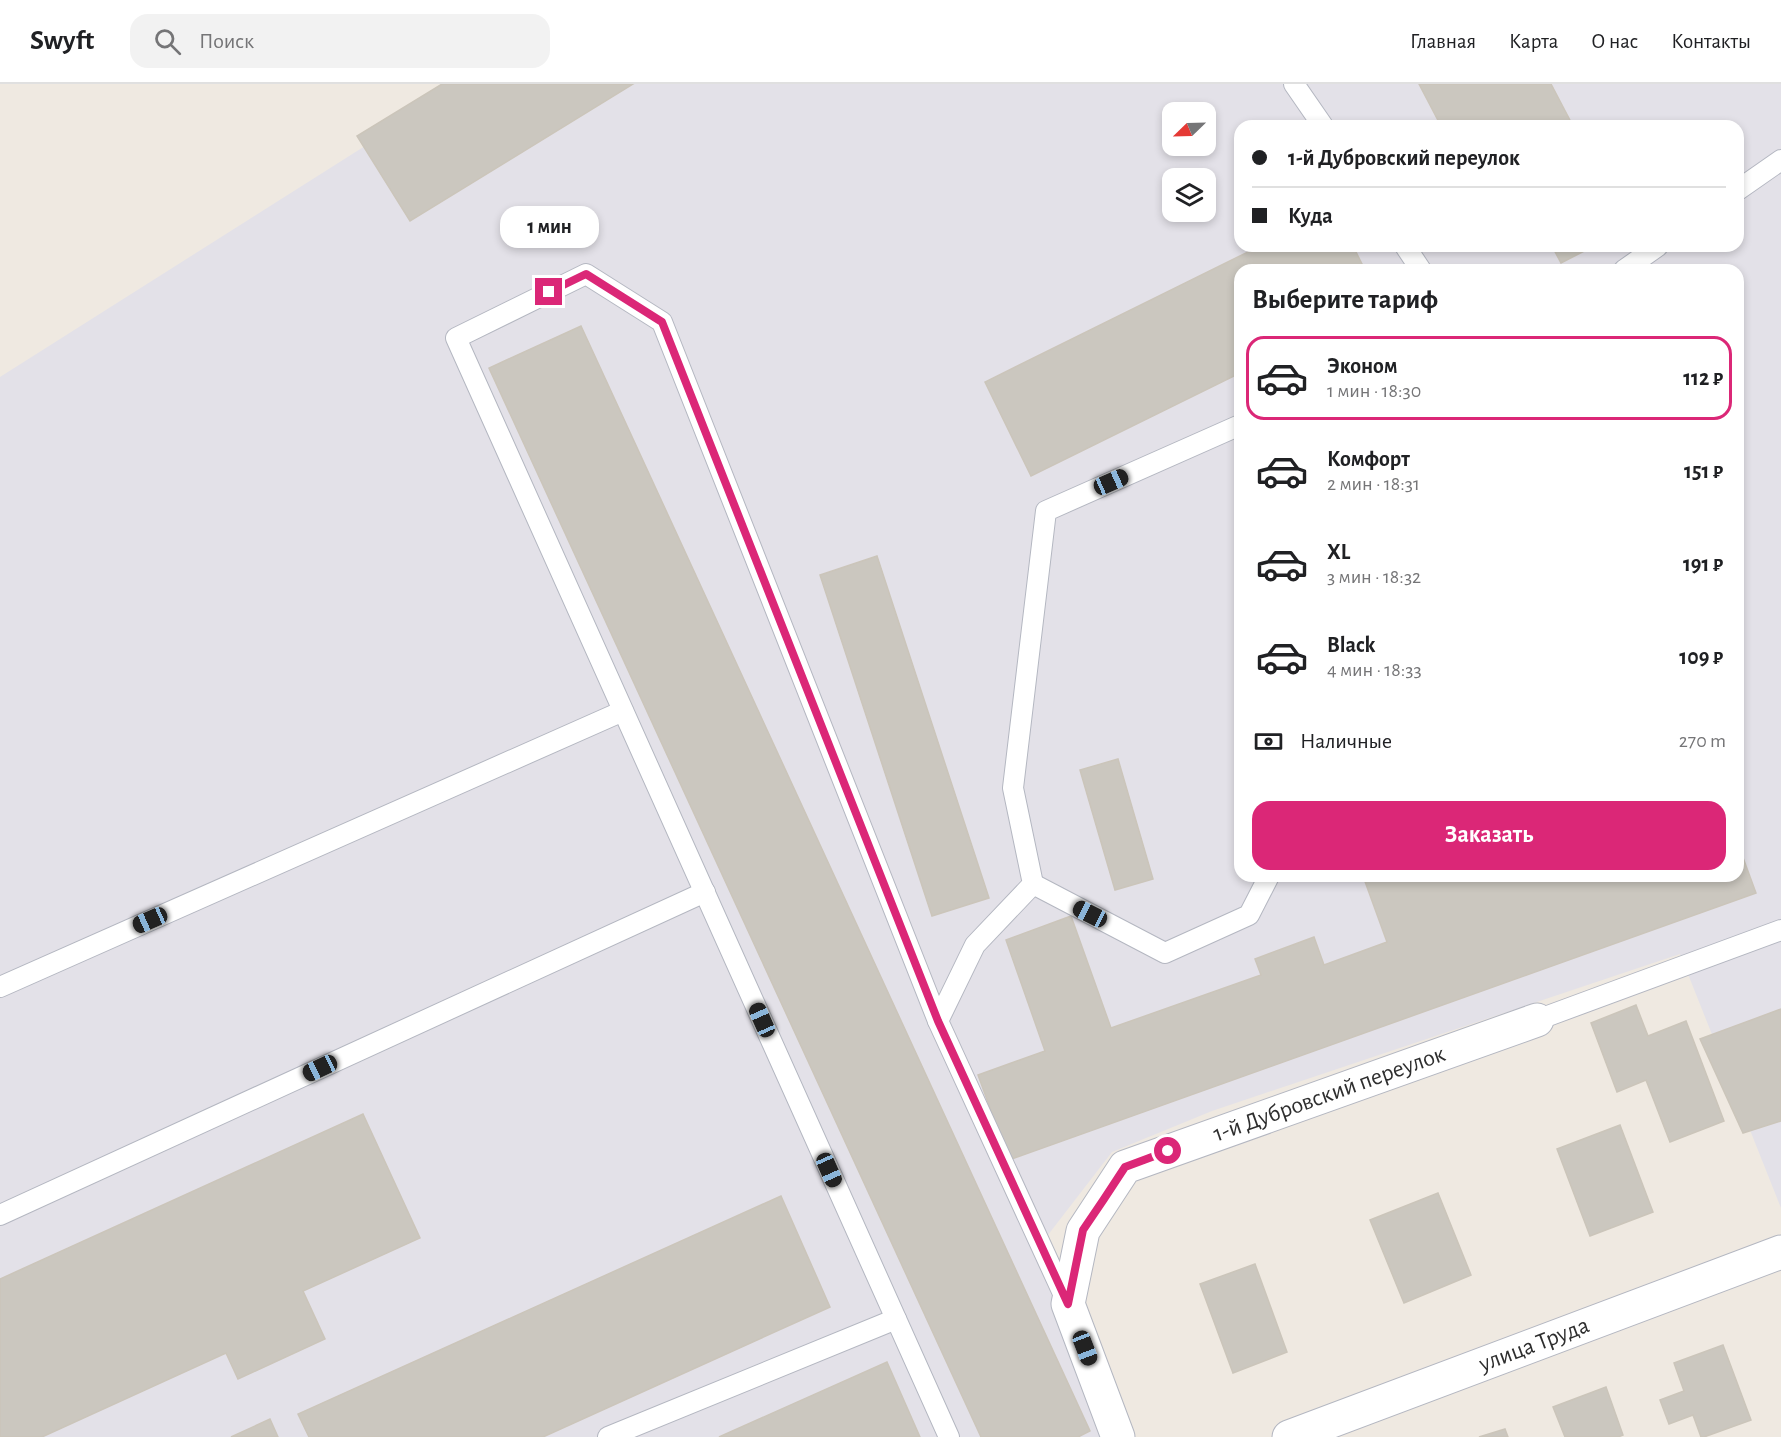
<!DOCTYPE html>
<html lang="ru">
<meta charset="utf-8">
<style>
body{margin:0;font-family:"Alegreya Sans",sans-serif;background:#f2f2f2;color:#202124;height:100vh;display:flex;flex-direction:column;font-size:22px;white-space:nowrap}
*{box-sizing:border-box;margin:0}
p{font-size:20px;color:#757577}
.icon{flex:none;width:33px;height:33px;fill:none;stroke:currentColor;stroke-width:2;stroke-linecap:round;stroke-linejoin:round}
.map{position:relative;flex:1;overflow:hidden}
.sheet{position:absolute;left:1234px;top:180px;width:510px;height:618px;display:flex;flex-direction:column;background:#fff;border-radius:18px;box-shadow:0 3px 9px #0003}
.sheet>*{flex:none}
.banner{position:absolute;left:1234px;top:36px;width:510px;height:132px;border-radius:18px;box-shadow:0 3px 9px #0003;display:grid;align-content:center;height:132px;padding:0 18px;background:#fff}
.needle{width:39px;rotate:247deg}
.controls{position:absolute;left:1162px;top:18px;display:grid;gap:12px}
.controls a{display:grid;place-items:center;width:54px;height:54px;border-radius:12px;background:#fff;box-shadow:0 3px 9px #0003;font-size:30px}
.end{position:absolute;width:27px;height:27px;margin:-14px;border:8px solid #db2777;background:#fff;box-shadow:0 0 0 3px #fff}
.from{border-radius:50%}
.bubble{position:absolute;height:42px;border-radius:18px;background:#fff;box-shadow:0 3px 9px #0003;font-size:20px;font-weight:700;line-height:42px;text-align:center}
.car{position:absolute;width:18px;height:36px;margin:-18px -9px;border-radius:8px;box-shadow:0 0 4px 2px #0007;background:linear-gradient(#222 24%,#8ab4d8 0 40%,#222 0 76%,#8ab4d8 0 86%,#222 0)}
.banner b{display:flex;align-items:center;gap:21px;height:57px;font-size:22px}
.banner b+b{border-top:2px solid #e0e0e0}
.banner i{width:15px;height:15px;background:#202124}
ul{padding:0;list-style:none}
li{display:flex;align-items:center;gap:18px;height:84px;margin:0 12px 9px;padding:0 6px;border:3px solid transparent;border-radius:18px}
li div{flex:1}
li b{display:block;font-size:22px}
li em{font-style:normal;font-weight:700}
li.current{border-color:#db2777}
li>.icon{width:54px;height:54px;stroke-width:1.5}
h2{padding:0 18px;font-size:27px;line-height:72px}
.pay{display:flex;align-items:center;gap:15px;height:66px;padding:0 18px;font-size:22px}
.pay p{margin-inline-start:auto}
.button{display:flex;gap:12px;margin-top:auto;padding:12px 18px}
.button a{flex:1;height:69px;border-radius:18px;background:#db2777;color:#fff;font-size:24px;font-weight:700;line-height:69px;text-align:center}
header{display:flex;align-items:center;gap:36px;box-sizing:border-box;height:84px;padding:0 30px;background:#fff;border-bottom:2px solid #e0e0e0}
header strong{font-size:28px}
nav{display:flex;gap:33px;margin-inline-start:auto;font-size:21px}
.search{width:420px;height:54px;background:#f2f2f2;display:flex;align-items:center;gap:15px;box-sizing:border-box;padding:0 21px;border-radius:18px;color:#757577;font-size:22px}
.map>svg:first-child{display:block}
</style>
<header>
<strong>Swyft</strong>
<div class="search"><svg class="icon" aria-label="search" viewBox="0 0 24 24"><circle cx="10" cy="10" r="6"/><path d="M15 15l6 6"/></svg>Поиск</div>
<nav><a>Главная</a><a>Карта</a><a>О нас</a><a>Контакты</a></nav>
</header>
<div class="map">
<svg width="1781" height="1353" viewBox="0 0 1781 1353">
<rect width="100%" height="100%" fill="#efe9e1"/>
<path fill="#e3e1e8" fill-rule="evenodd" d="M 463,0 L 1781,0 L 1781,1124 L 1680,870 L 1212,1027 L 1112,1068 L 1041,1160 L 1108,1353 L 0,1353 L 0,293 ZM 1173,28 L 1206,28 L 1206,62 L 1173,62 ZM 1240,42 L 1738,42 L 1738,162 L 1240,162 ZM 1173,94 L 1206,94 L 1206,128 L 1173,128 ZM 1240,186 L 1738,186 L 1738,792 L 1240,792 Z"/>
<g fill="#cbc7bf" stroke="#cbc5ba" stroke-width="1.5">
<polygon points="442,0 633,0 410,137 357,52"/>
<polygon points="1419,0 1551,0 1573,42 1441,42"/>
<polygon points="1260,162 1353,162 1365,186 1240,186 1240,289 1031,392 985,298"/>
<polygon points="1552,162 1594,162 1561,179"/>
<polygon points="581,242 1090,1347 1078,1353 981,1353 489,284"/>
<polygon points="877,472 989,814 932,832 820,491"/>
<polygon points="1118,675 1153,795 1115,806 1080,686"/>
<polygon points="1738,760 1756,809 1009,1076 978,991 1045,967 1006,856 1071,832 1111,944 1261,891 1255,875 1314,853 1324,881 1387,858 1363,792 1738,792"/>
<polygon points="1636,921 1648,952 1686,937 1724,1037 1670,1058 1646,996 1617,1008 1591,939"/>
<polygon points="1781,925 1781,1037 1743,1049 1700,955"/>
<polygon points="363,1030 420,1154 303,1207 325,1255 238,1295 226,1269 42,1353 0,1353 0,1195"/>
<polygon points="1620,1041 1653,1128 1590,1152 1557,1065"/>
<polygon points="1438,1109 1471,1191 1404,1219 1370,1136"/>
<polygon points="781,1112 830,1223 543,1353 309,1353 298,1330"/>
<polygon points="1255,1180 1287,1268 1233,1289 1200,1200"/>
<polygon points="1723,1261 1751,1336 1704,1353 1701,1353 1693,1331 1669,1340 1660,1316 1684,1307 1674,1279"/>
<polygon points="887,1278 920,1353 719,1353"/>
<polygon points="1606,1303 1623,1351 1618,1353 1565,1353 1553,1323"/>
<polygon points="270,1335 278,1353 231,1353"/>
<polygon points="1505,1345 1508,1353 1479,1353"/>
</g>
<g fill="none" stroke-linecap="round" stroke-linejoin="round">
<defs>
<g id="service">
<polyline points="1294,0 1323,42"/>
<polyline points="1738,106 1781,76"/>
<polyline points="1405,162 1421,186"/>
<polyline points="1624,186 1658,162"/>
<polyline points="1033,800 1165,869 1249,831 1269,792"/>
<polyline points="0,903 623,627"/>
<polyline points="1537,936 1781,846"/>
<polyline points="938,937 975,861 1033,800 1013,704 1046,427 1240,341"/>
<polyline points="0,1131 705,808"/>
<polyline points="608,1353 896,1235"/>
<polyline points="949,1353 456,254 586,190 662,238 938,937 1067,1218"/>
</g>
<g id="minor">
<path id="s1" d="M 1118,1353 L 1068,1220 L 1083,1147 L 1125,1083 L 1537,936"/>
<path id="s2" d="M 1289,1353 L 1781,1168"/>
</g>
</defs>
<use href="#service" stroke="#b4b7c1" stroke-width="22"/>
<use href="#minor" stroke="#b4b7c1" stroke-width="35"/>
<use href="#service" stroke="#fff" stroke-width="20"/>
<use href="#minor" stroke="#fff" stroke-width="33"/>
</g>
<g fill="none" stroke-linecap="round" stroke-linejoin="round">
<polyline stroke="#db2777" stroke-width="8" points="549,208 586,190 662,238 938,937 1068,1220 1083,1146 1104,1115 1125,1083 1168,1067"/>
</g>
<g text-anchor="middle" dominant-baseline="central" stroke-width="4.5" stroke-linejoin="round" paint-order="stroke">
<g font-size="24" fill="#2e2e2e" stroke="#fff">
<text stroke="none"><textPath href="#s1" startOffset="510">1-й Дубровский переулок</textPath></text>
<text stroke="none"><textPath href="#s2" startOffset="262">улица Труда</textPath></text>
</g>
</g>
</svg>
<div class="controls">
<a><svg class="needle" viewBox="-14 -14 28 28"><path d="M0-13l5 13h-10z" fill="#e53935"/><path d="M0 13l5-13h-10z" fill="#757577"/></svg></a>
<a><svg class="icon" aria-label="layers" viewBox="0 0 24 24"><path d="M12 4l9 5-9 5-9-5zM3 14l9 5 9-5"/></svg></a>
</div>
<i class="end from" style="left:1168px;top:1067px"></i>
<i class="end" style="left:549px;top:208px"></i>
<div class="bubble" style="left:500px;top:122px;width:99px">1 мин</div>
<i class="car" style="left:1111px;top:398px;rotate:66deg"></i>
<i class="car" style="left:1090px;top:830px;rotate:297deg"></i>
<i class="car" style="left:150px;top:836px;rotate:246deg"></i>
<i class="car" style="left:762px;top:936px;rotate:336deg"></i>
<i class="car" style="left:320px;top:984px;rotate:245deg"></i>
<i class="car" style="left:829px;top:1086px;rotate:156deg"></i>
<i class="car" style="left:1085px;top:1264px;rotate:159deg"></i>
<div class="banner">
<b><i class="from"></i>1-й Дубровский переулок</b>
<b><i></i>Куда</b>
</div>
<section class="sheet">
<h2>Выберите тариф</h2>
<ul>
<li class="current"><svg class="icon" aria-label="car" viewBox="0 0 24 24"><path d="M5 17H2v-5l4-1 3-4h7l3 4 3 1v5h-3M9 17h6M6 11h13"/><circle cx="7" cy="17" r="2"/><circle cx="17" cy="17" r="2"/></svg><div><b>Эконом</b><p>1 мин · 18:30</p></div><em>112 ₽</em></li>
<li><svg class="icon" aria-label="car" viewBox="0 0 24 24"><path d="M5 17H2v-5l4-1 3-4h7l3 4 3 1v5h-3M9 17h6M6 11h13"/><circle cx="7" cy="17" r="2"/><circle cx="17" cy="17" r="2"/></svg><div><b>Комфорт</b><p>2 мин · 18:31</p></div><em>151 ₽</em></li>
<li><svg class="icon" aria-label="car" viewBox="0 0 24 24"><path d="M5 17H2v-5l4-1 3-4h7l3 4 3 1v5h-3M9 17h6M6 11h13"/><circle cx="7" cy="17" r="2"/><circle cx="17" cy="17" r="2"/></svg><div><b>XL</b><p>3 мин · 18:32</p></div><em>191 ₽</em></li>
<li><svg class="icon" aria-label="car" viewBox="0 0 24 24"><path d="M5 17H2v-5l4-1 3-4h7l3 4 3 1v5h-3M9 17h6M6 11h13"/><circle cx="7" cy="17" r="2"/><circle cx="17" cy="17" r="2"/></svg><div><b>Black</b><p>4 мин · 18:33</p></div><em>109 ₽</em></li>
</ul>
<div class="pay"><svg class="icon" aria-label="cash" viewBox="0 0 24 24"><path d="M3 7h18v10H3z"/><circle cx="12" cy="12" r="2"/></svg>Наличные<p>270 m</p></div>
<div class="button"><a>Заказать</a></div>
</section>
</div>
